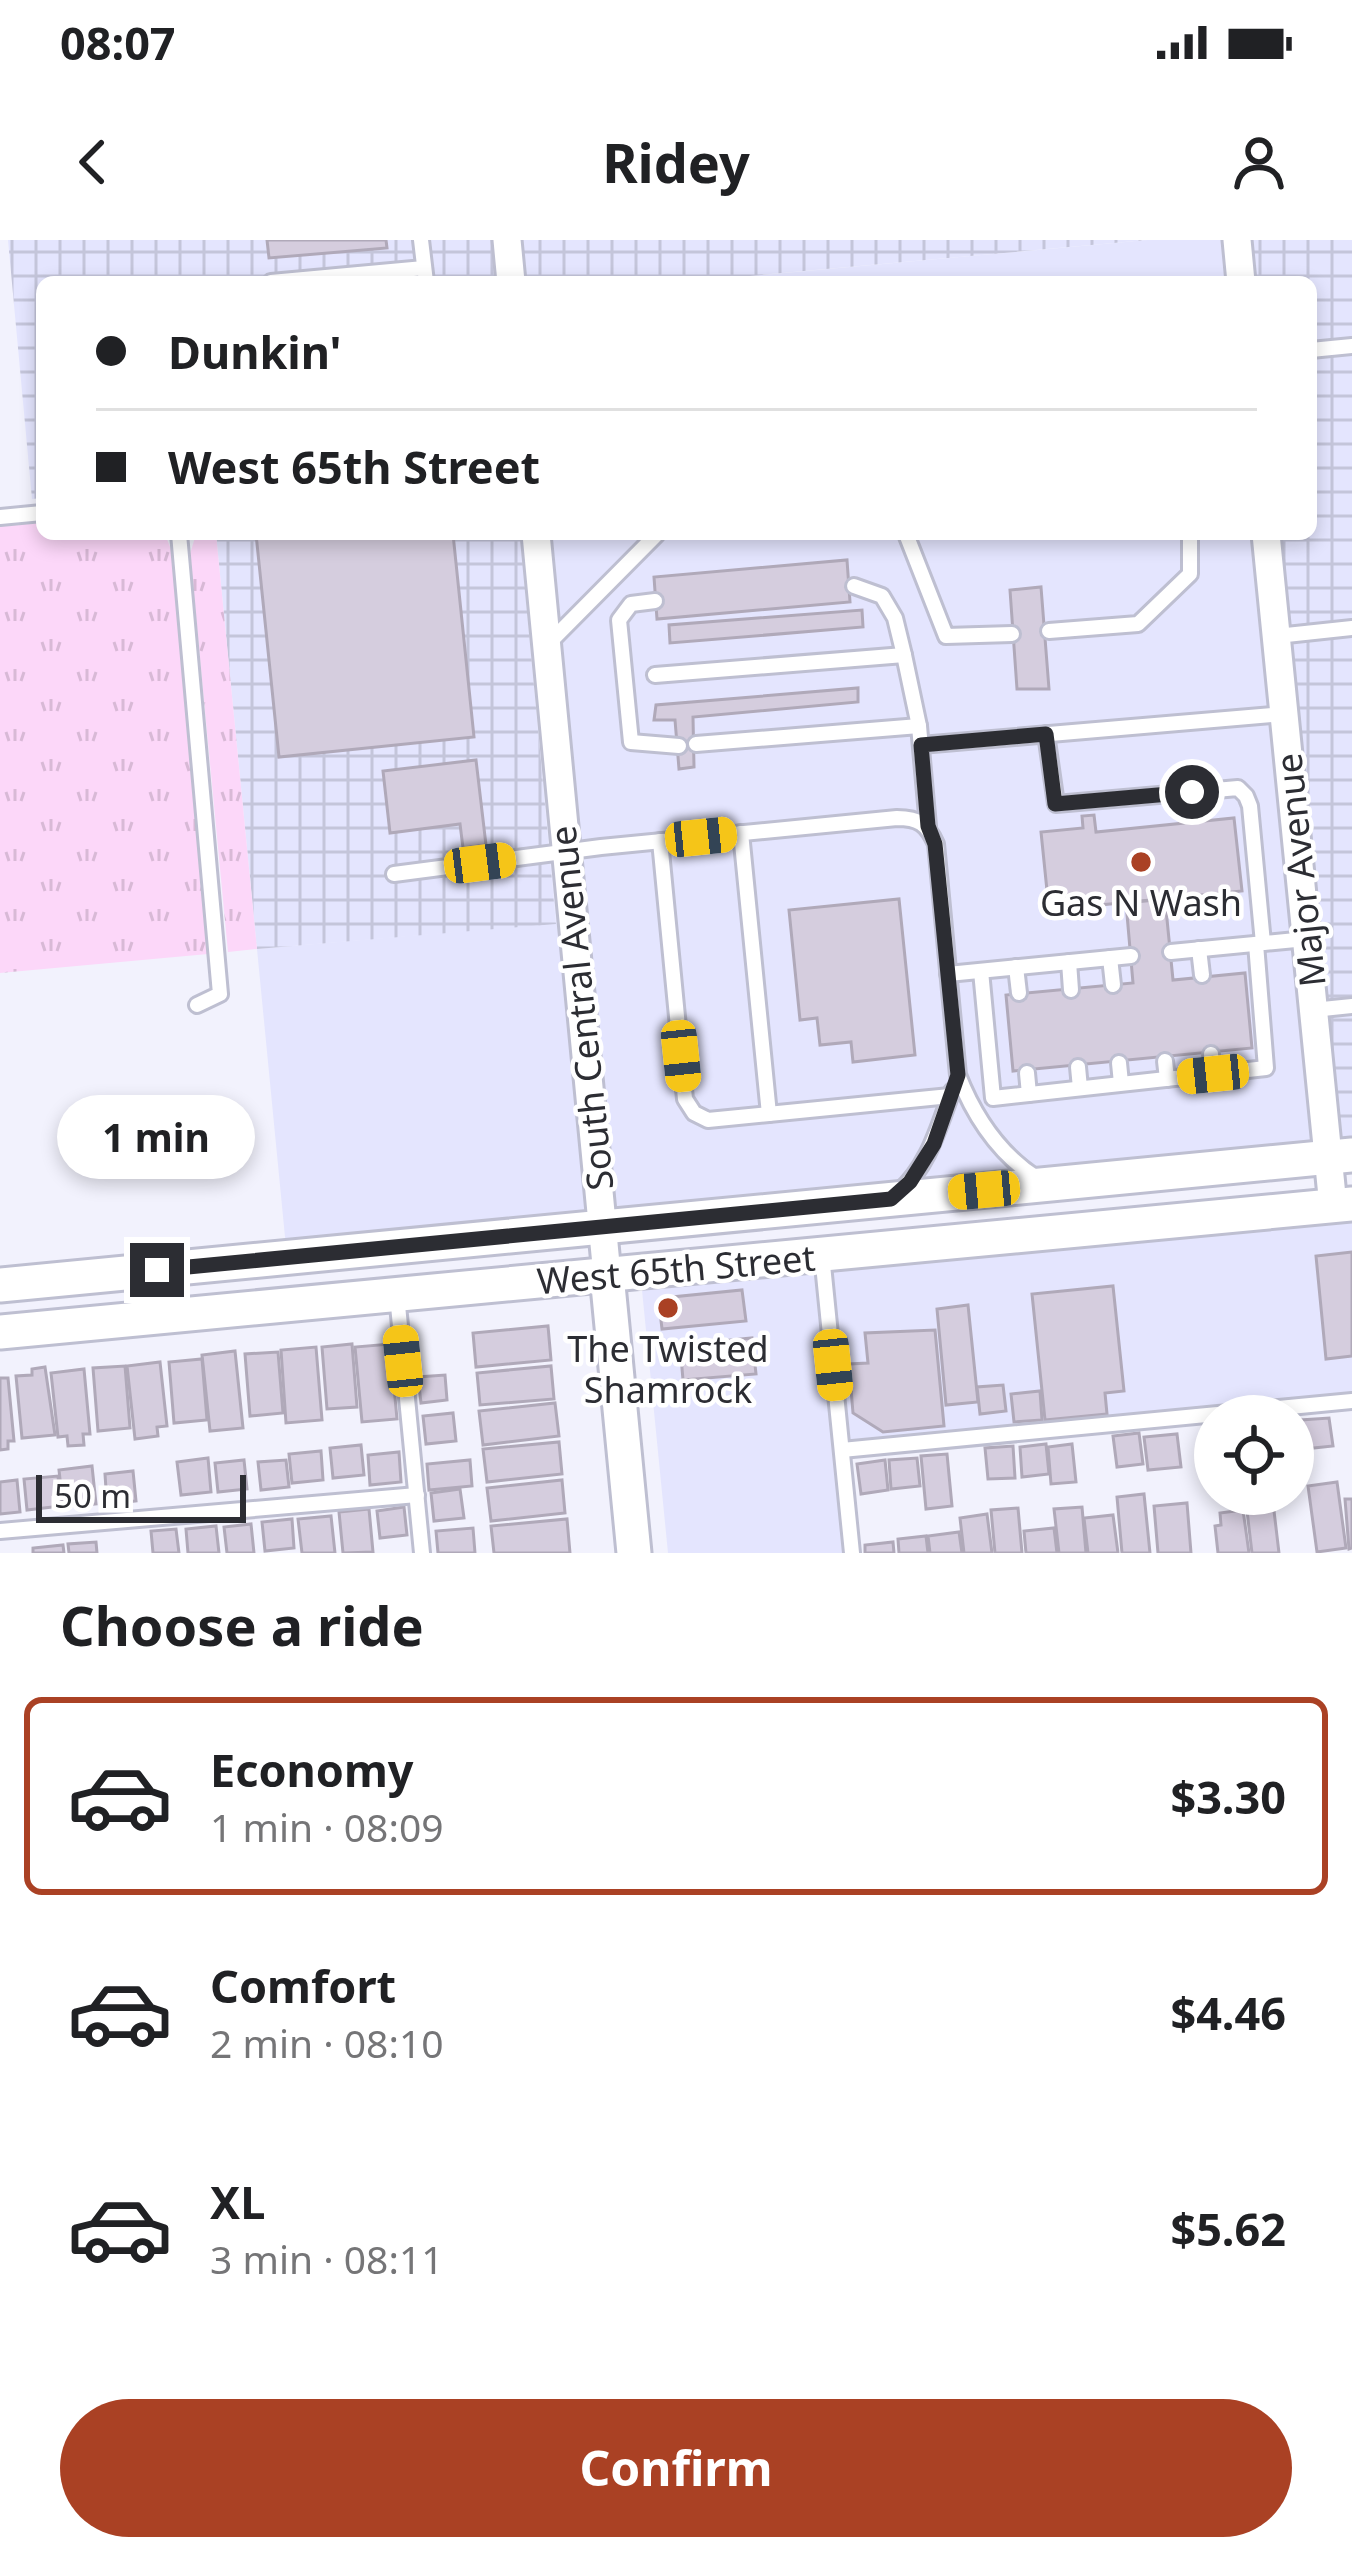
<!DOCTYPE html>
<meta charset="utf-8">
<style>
body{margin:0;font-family:"Noto Sans",sans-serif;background:#f6f6f6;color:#202124;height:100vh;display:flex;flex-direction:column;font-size:45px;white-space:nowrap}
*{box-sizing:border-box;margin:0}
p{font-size:39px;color:#757577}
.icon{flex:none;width:66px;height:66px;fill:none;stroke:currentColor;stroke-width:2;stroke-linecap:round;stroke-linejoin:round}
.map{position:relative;height:1313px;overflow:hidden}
.sheet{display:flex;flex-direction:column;background:#fff;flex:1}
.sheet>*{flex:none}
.hud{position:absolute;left:36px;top:36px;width:1281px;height:264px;border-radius:18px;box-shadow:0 6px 18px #0003;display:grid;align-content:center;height:264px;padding:0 60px;background:#fff}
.fabs{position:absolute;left:1194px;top:1155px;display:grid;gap:24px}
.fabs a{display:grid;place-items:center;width:120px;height:120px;border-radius:50%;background:#fff;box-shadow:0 6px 18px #0003;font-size:60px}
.scale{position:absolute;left:36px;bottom:30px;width:210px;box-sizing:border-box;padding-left:12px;border:6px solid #2c2d33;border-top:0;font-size:33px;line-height:42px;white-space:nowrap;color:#2c2d33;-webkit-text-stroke:9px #fff;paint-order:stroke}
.end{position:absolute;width:54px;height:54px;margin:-27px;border:15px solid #2c2d33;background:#fff;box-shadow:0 0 0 6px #fff}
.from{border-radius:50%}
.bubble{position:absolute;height:84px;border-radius:42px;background:#fff;box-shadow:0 6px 18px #0003;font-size:39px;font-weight:700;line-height:84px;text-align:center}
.car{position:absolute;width:36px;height:72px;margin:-36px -18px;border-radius:15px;box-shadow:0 0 9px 3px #0007;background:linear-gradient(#f5c518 24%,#345 0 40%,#f5c518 0 76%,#345 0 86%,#f5c518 0)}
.hud b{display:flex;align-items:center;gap:42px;height:114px;font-size:45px}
.hud b+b{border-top:3px solid #e0e0e0}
.hud i{width:30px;height:30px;background:#202124}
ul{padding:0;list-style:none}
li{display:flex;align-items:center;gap:36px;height:198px;margin:0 24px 18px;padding:0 36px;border:6px solid transparent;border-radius:18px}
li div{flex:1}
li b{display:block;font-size:45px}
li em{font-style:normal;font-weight:700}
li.current{border-color:#aa4124}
li>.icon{width:108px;height:108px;stroke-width:1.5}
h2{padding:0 60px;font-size:54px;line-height:144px}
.action{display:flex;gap:24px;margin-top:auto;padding:24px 60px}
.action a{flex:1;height:138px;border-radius:72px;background:#aa4124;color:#fff;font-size:48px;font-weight:700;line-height:138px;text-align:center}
.status{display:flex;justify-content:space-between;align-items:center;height:84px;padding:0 60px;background:#fff;direction:ltr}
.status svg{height:33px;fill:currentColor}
header{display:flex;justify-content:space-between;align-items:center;height:156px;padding:0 60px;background:#fff;font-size:54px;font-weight:700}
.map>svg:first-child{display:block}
</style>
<div class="status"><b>08:07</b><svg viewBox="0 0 49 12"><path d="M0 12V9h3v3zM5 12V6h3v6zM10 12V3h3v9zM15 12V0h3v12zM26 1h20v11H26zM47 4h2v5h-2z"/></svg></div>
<header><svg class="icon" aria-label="back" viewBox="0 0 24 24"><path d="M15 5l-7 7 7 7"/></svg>Ridey<svg class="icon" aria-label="person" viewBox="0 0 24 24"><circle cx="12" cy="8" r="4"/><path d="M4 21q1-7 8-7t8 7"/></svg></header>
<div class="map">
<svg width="1352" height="1313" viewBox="0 0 1352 1313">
<defs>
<pattern id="industrial-grid" width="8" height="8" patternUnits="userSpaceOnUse" patternTransform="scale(3)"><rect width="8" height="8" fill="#e4e5fe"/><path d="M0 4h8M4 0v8" fill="none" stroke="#c4c5da"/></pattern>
<pattern id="grass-tufts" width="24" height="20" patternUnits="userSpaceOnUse" patternTransform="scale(3)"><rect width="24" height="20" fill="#fcd7f9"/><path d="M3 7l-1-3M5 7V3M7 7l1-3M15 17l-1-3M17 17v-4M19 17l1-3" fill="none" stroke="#d8b9d6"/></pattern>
</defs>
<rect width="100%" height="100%" fill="#f2f2fd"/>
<g fill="#e4e5fe">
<polygon points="1147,0 1221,0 1226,42 684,42"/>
<polygon points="520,294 1252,294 1318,926 286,1007 257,709 556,683"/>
<polygon points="1352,981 1352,1170 1289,1176 1215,1176 1215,1183 851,1218 860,1313 668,1313 642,1050"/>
</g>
<g fill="url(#industrial-grid)">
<polygon points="8,0 1147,0 683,42 42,42 42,258 32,259"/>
<polygon points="1221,0 1352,0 1352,923 1318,926 1252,294 1311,294 1311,42 1226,42"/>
<polygon points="216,294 520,294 556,684 257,709"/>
</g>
<g fill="url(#grass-tufts)">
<polygon points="42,282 42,294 165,294 172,312 208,714 0,733 0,286"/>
<polygon points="196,294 216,294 257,709 228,712 190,314"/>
</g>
<g fill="#d5cdde" stroke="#b0a9b9" stroke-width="3">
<polygon points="267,0 386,0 387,8 269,18"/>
<polygon points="256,294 453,294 474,497 279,517"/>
<polygon points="847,320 850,362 657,379 654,337"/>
<polygon points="1041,347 1049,449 1017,449 1010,350"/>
<polygon points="862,370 863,387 670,403 669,385"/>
<polygon points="858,448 858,462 693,477 694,527 679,529 675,480 654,480 656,465"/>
<polygon points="476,520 486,605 463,608 460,584 390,593 383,531"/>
<polygon points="1094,575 1096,592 1234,578 1242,651 1049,670 1041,592 1083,588 1082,576"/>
<polygon points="899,659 915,815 853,822 851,802 820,805 817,778 800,780 789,670"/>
<polygon points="1165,659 1173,740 1245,733 1252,808 1013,831 1006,755 1133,743 1126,663"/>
<polygon points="1352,1012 1352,1116 1326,1119 1316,1016"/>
<polygon points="1113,1046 1124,1151 1105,1153 1107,1174 1045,1180 1032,1054"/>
<polygon points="742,1050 746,1081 662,1089 659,1063 662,1058"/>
<polygon points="968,1065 978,1162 946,1165 937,1069"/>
<polygon points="548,1086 551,1120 476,1127 473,1093"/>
<polygon points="935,1090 944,1186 883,1192 853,1173 849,1124 868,1123 865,1093"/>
<polygon points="752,1098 756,1134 683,1140 680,1105"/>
<polygon points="352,1104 357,1167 327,1169 322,1107"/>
<polygon points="390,1104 397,1179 362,1182 355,1107"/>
<polygon points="316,1107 322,1180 286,1183 281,1110"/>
<polygon points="235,1111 243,1188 210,1191 202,1115"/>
<polygon points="278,1112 283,1173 250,1176 245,1114"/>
<polygon points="202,1119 207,1180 174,1183 169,1122"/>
<polygon points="160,1122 167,1186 157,1187 158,1196 135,1199 127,1126"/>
<polygon points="125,1126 130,1188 98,1191 93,1128"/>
<polygon points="551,1126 554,1159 480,1165 477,1133"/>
<polygon points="45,1127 55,1195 22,1198 16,1136 32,1135 32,1129"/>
<polygon points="84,1129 90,1194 83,1194 84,1205 68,1206 67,1196 58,1197 51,1133"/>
<polygon points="445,1135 447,1160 421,1163 418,1137"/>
<polygon points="0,1138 8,1138 14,1201 8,1201 8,1209 0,1210"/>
<polygon points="1003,1145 1006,1171 980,1174 977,1147"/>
<polygon points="1040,1151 1042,1180 1014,1182 1011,1154"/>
<polygon points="555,1163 559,1196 483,1205 479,1171"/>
<polygon points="453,1173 456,1201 426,1204 423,1176"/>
<polygon points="1329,1178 1333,1206 1304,1209 1301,1180"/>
<polygon points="1139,1193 1143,1224 1117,1227 1113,1196"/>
<polygon points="1177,1194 1181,1227 1148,1230 1144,1197"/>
<polygon points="559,1202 562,1234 487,1242 483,1209"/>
<polygon points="1046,1204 1049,1234 1022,1237 1020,1207"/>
<polygon points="1072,1204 1076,1242 1051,1244 1048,1207"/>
<polygon points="361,1205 364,1235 333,1238 330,1208"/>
<polygon points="1013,1206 1015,1238 988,1239 985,1208"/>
<polygon points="321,1211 323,1240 292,1243 289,1214"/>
<polygon points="399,1212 401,1242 370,1245 368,1215"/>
<polygon points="947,1214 952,1266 926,1269 921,1216"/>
<polygon points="208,1218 211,1252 181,1255 177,1222"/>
<polygon points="917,1218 920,1246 891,1249 889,1220"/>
<polygon points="244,1220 247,1249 218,1252 215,1223"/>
<polygon points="286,1220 289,1247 261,1250 258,1222"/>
<polygon points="470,1220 472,1246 429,1250 427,1224"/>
<polygon points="885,1220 888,1250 861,1254 857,1224"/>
<polygon points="92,1226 96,1264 63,1267 59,1230"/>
<polygon points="133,1231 136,1261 107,1264 105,1234"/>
<polygon points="58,1236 61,1266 27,1270 24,1239"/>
<polygon points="17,1240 20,1272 0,1274 0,1242"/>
<polygon points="562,1240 565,1273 491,1281 487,1248"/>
<polygon points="1337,1242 1346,1308 1317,1312 1308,1246"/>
<polygon points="460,1249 464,1278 434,1281 431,1253"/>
<polygon points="1144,1254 1150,1313 1122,1313 1117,1257"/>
<polygon points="1245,1254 1272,1254 1279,1313 1252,1313"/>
<polygon points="1345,1259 1352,1259 1352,1308 1349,1309"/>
<polygon points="1187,1263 1191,1313 1158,1313 1154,1266"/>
<polygon points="404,1267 407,1295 380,1298 377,1271"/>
<polygon points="1082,1267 1086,1313 1059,1313 1054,1269"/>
<polygon points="1018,1268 1022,1313 995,1313 991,1270"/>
<polygon points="369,1269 373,1312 343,1313 339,1272"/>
<polygon points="1243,1270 1249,1313 1218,1313 1215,1286 1221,1285 1220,1273"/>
<polygon points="987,1274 992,1313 964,1313 960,1278"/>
<polygon points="1113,1275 1118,1313 1088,1313 1084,1278"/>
<polygon points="331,1276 335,1313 302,1313 298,1279"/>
<polygon points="292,1279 294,1308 265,1311 262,1282"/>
<polygon points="567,1279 570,1313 494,1313 491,1286"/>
<polygon points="251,1284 254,1313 227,1313 224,1287"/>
<polygon points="216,1286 219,1313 188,1313 186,1289"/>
<polygon points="473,1288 475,1313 438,1313 436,1291"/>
<polygon points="1054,1288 1057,1313 1026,1313 1024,1291"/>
<polygon points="176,1289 179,1313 153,1313 151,1291"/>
<polygon points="959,1292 962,1313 930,1313 928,1296"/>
<polygon points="926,1296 928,1313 899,1313 898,1299"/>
<polygon points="96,1302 97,1313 69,1313 68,1304"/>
<polygon points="893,1302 894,1313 865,1313 865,1305"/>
<polygon points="63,1305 64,1313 33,1313 33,1308"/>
</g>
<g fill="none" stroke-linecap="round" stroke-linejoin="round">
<defs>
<g id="service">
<polyline points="421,0 426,42"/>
<polyline points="271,42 424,28"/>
<polyline points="1311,110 1352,106"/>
<polyline points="0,277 42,273"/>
<polyline points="179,294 220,754 197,765"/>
<polyline points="906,294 946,396 1012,394"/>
<polyline points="854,346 882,356 895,378 904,415"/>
<polyline points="655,361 631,364 619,380 631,502 679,506"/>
<polyline points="1049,391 1138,384 1190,334 1190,294"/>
<polyline points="1277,396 1352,388"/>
<polyline points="547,405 657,294"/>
<polyline points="655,435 904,415 919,486 928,586"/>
<polyline points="1046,494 1056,564 1238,548 1246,556 1250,566 1263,703"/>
<polyline points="696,504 919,486"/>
<polyline points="921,505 1284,474"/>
<polyline points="741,593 769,874"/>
<polyline points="660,601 685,859 694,873 708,880 950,856"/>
<path d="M 394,634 L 601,607 L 897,578 C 919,578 927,584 936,604 L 958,835 C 974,876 1000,915 1038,939"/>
<polyline points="1199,709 1202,735"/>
<polyline points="1171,712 1306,699"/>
<polyline points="1110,718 1113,745"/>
<polyline points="1069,722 1071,750"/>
<polyline points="1016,727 1019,753"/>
<polyline points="981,731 993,858 1266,828 1256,704"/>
<polyline points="948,734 1131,716"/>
<polyline points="1313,770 1352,766"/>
<polyline points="1211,814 1213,834"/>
<polyline points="1165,821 1167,839"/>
<polyline points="1119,823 1121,843"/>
<polyline points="1078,827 1080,848"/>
<polyline points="1027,833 1029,854"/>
<path d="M 899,952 C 929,925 938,888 952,851"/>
<polyline points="822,1015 852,1313"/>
<polyline points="397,1055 422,1313"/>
<polyline points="842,1210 1352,1161"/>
<polyline points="0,1291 417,1255"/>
</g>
<g id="minor">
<polyline points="507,0 511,42"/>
<polyline points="1237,0 1241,42"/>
<polyline points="536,294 607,1035"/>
<polyline points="1266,294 1333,966"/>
</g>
<g id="tertiary">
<polyline points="607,1035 634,1313"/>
<polyline points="0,1045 1352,915"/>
<polyline points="0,1092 1352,964"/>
</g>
</defs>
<use href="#service" stroke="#bebfd1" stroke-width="20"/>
<use href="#minor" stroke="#bebfd1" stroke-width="33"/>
<use href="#tertiary" stroke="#bebfd1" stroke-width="39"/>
<use href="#service" stroke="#fff" stroke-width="14"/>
<use href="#minor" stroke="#fff" stroke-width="27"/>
<use href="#tertiary" stroke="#fff" stroke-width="33"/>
</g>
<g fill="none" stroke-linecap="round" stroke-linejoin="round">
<polyline stroke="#2c2d33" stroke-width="15" points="157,1030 891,959 910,942 934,904 958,835 935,604 928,586 921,505 1046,494 1055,564 1192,552"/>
</g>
<g fill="#aa4124" stroke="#fff" stroke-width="4.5">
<circle cx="1141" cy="622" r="12"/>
<circle cx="668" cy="1068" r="12"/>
</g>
<g text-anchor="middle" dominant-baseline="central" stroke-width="9" stroke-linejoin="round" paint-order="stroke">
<g font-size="36" fill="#2c2d33" stroke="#fff">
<text transform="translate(1300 630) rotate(-96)">Major Avenue</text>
<text transform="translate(581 768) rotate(-96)">South Central Avenue</text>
<text transform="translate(676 1029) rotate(-5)">West 65th Street</text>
</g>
<g font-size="36" fill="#2c2d33" stroke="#fff">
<text x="1141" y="662">Gas N Wash</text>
<text x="668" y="1108">The Twisted<tspan x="668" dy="41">Shamrock</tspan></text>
</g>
</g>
</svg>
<div class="fabs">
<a><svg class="icon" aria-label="locate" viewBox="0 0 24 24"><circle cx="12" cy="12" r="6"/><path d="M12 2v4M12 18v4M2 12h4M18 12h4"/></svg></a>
</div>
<div class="scale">50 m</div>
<i class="end from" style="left:1192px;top:552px"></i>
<i class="end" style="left:157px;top:1030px"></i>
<div class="bubble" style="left:57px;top:855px;width:198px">1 min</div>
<i class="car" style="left:701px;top:597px;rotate:84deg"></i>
<i class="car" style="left:480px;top:623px;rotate:83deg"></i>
<i class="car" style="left:681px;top:816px;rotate:174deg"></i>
<i class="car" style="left:1213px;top:834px;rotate:264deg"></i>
<i class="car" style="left:984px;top:950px;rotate:265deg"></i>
<i class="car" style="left:403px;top:1121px;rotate:354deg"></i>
<i class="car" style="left:833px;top:1125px;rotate:174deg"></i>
<div class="hud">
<b><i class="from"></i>Dunkin'</b>
<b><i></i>West 65th Street</b>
</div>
</div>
<section class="sheet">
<h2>Choose a ride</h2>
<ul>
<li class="current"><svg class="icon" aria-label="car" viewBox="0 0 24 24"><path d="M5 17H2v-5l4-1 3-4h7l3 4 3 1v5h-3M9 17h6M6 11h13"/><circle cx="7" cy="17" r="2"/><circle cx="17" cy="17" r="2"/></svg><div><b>Economy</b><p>1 min · 08:09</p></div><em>$3.30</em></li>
<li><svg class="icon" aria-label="car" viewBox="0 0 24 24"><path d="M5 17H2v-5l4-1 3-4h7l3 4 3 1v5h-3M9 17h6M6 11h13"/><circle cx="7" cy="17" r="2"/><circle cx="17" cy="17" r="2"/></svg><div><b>Comfort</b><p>2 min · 08:10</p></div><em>$4.46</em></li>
<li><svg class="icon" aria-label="car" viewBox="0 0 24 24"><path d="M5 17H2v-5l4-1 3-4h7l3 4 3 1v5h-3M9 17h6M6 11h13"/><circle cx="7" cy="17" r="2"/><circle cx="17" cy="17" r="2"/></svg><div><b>XL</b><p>3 min · 08:11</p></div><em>$5.62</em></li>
</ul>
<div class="action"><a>Confirm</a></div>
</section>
